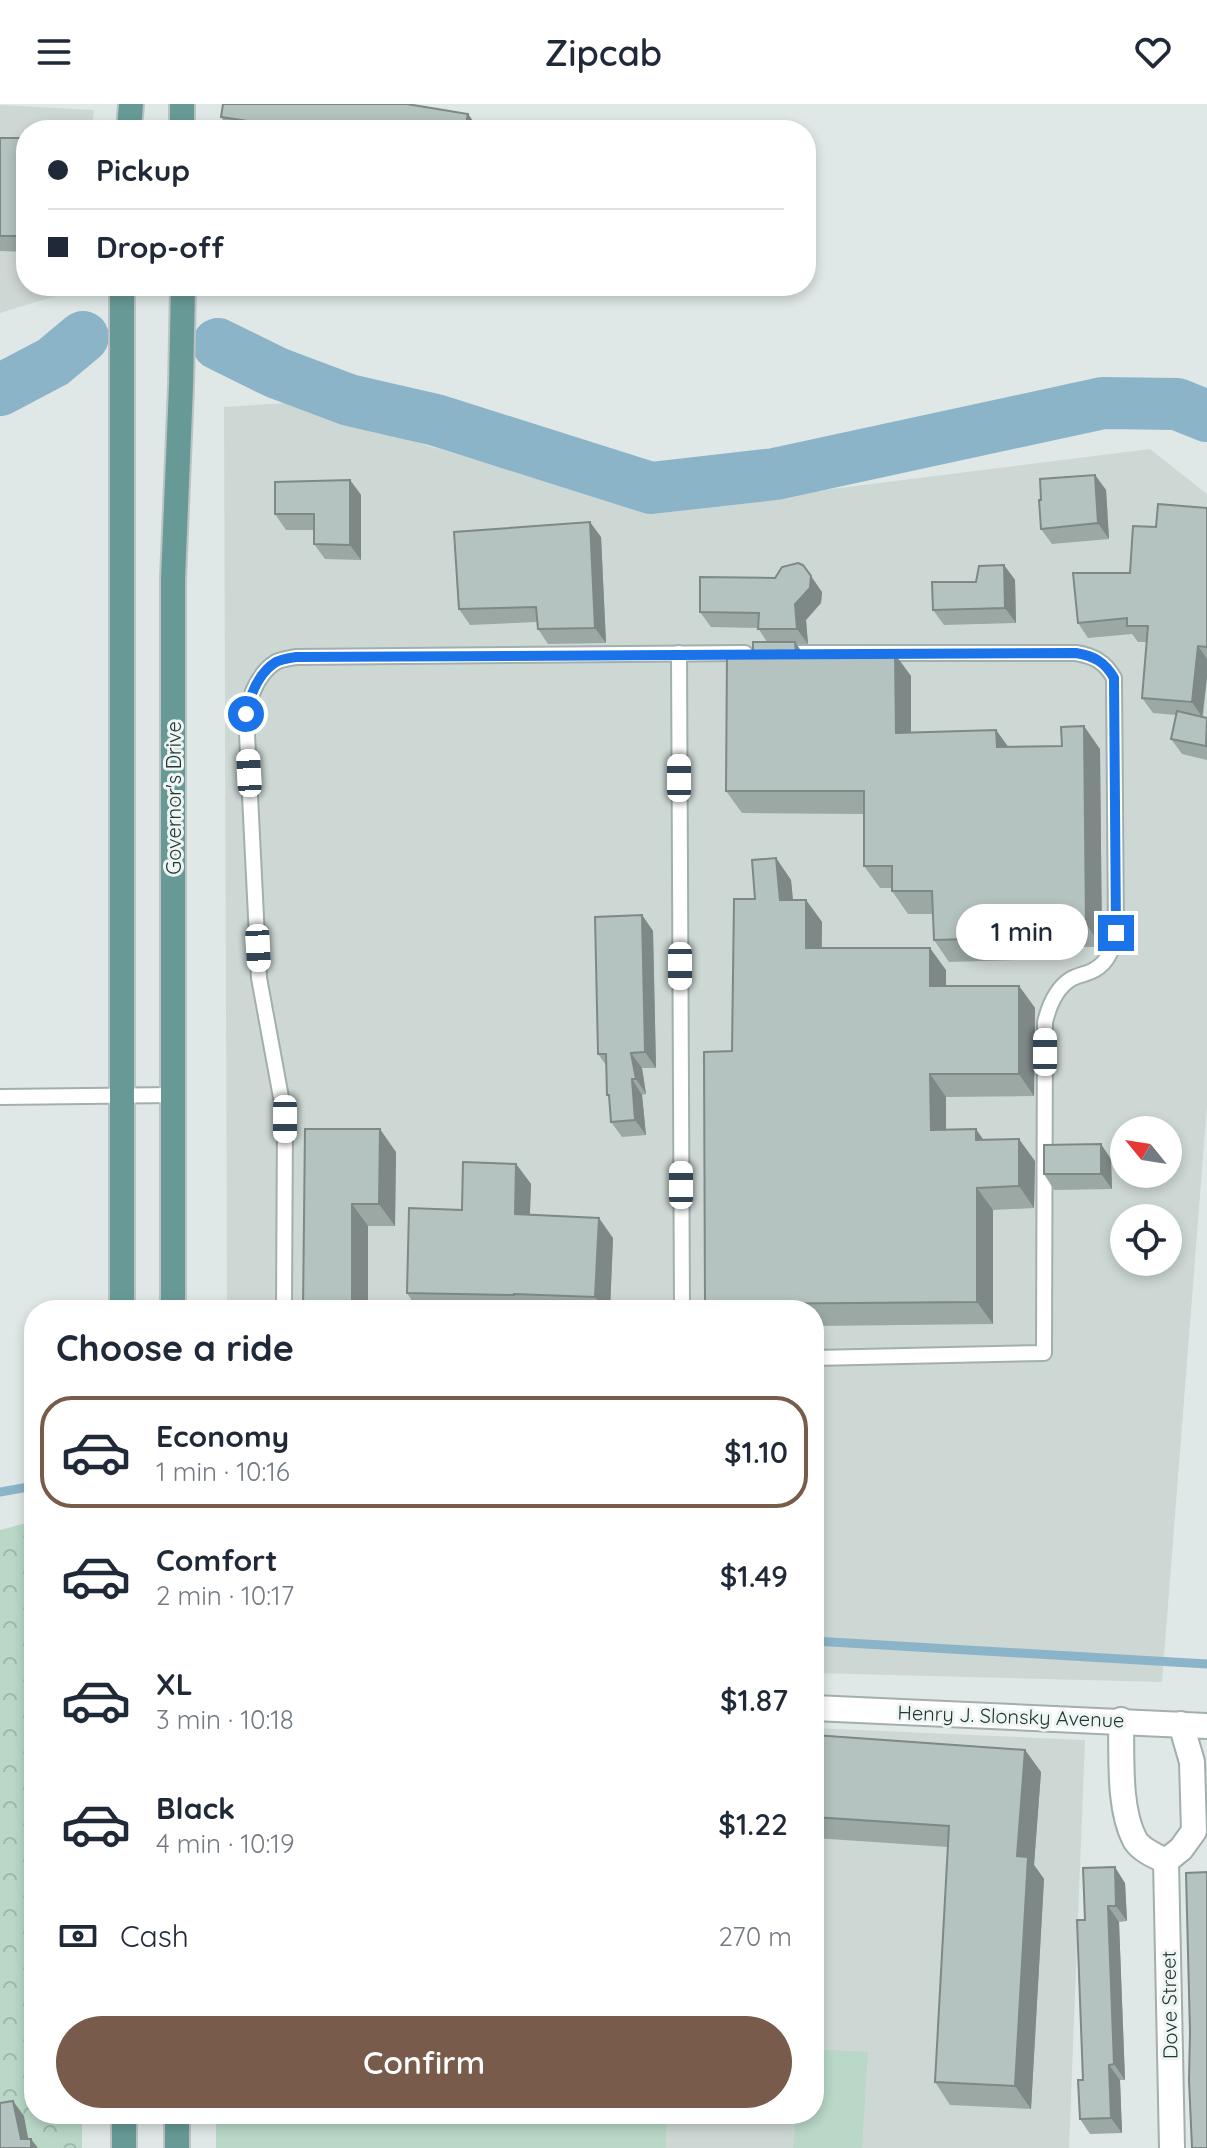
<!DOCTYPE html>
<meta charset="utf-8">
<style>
body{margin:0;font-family:Quicksand,sans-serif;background:#f2f2f3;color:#1f2937;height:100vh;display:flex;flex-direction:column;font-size:30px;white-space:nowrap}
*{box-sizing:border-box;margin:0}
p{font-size:26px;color:#747a83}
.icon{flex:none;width:44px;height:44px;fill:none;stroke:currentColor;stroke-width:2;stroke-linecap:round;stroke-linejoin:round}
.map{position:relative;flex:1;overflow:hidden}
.side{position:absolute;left:24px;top:1196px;width:800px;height:824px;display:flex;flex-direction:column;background:#fff;border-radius:32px;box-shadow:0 4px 12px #0003}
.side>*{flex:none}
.hud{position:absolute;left:16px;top:16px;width:800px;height:176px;border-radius:32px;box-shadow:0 4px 12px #0003;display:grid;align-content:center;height:176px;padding:0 32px;background:#fff}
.needle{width:52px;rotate:300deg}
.tools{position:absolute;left:1110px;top:1012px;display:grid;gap:16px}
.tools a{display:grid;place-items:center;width:72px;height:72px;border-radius:50%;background:#fff;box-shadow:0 4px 12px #0003;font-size:40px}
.end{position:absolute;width:36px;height:36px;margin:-18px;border:10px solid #1a73e8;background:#fff;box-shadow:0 0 0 4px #fff}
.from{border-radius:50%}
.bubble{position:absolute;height:56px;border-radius:28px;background:#fff;box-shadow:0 4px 12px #0003;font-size:26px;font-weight:600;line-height:56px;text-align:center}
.car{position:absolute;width:24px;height:48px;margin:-24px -12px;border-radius:10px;box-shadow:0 0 6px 2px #0007;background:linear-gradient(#fff 24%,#345 0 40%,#fff 0 76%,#345 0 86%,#fff 0)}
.hud b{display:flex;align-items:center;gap:28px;height:76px;font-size:30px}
.hud b+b{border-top:2px solid #e0e1e3}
.hud i{width:20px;height:20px;background:#1f2937}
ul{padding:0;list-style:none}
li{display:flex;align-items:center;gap:24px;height:112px;margin:0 16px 12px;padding:0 16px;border:4px solid transparent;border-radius:32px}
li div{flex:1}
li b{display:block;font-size:30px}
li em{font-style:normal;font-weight:600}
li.active{border-color:#785b4a}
li>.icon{width:72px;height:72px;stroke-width:1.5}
h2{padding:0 32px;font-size:36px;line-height:96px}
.pay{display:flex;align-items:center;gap:20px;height:88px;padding:0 32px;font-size:30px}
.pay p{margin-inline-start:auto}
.action{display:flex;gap:16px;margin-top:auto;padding:16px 32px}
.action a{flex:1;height:92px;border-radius:48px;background:#785b4a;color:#fff;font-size:32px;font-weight:600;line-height:92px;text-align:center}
header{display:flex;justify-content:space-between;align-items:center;height:104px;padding:0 32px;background:#fff;font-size:36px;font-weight:600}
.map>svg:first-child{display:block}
</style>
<header><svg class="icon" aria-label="menu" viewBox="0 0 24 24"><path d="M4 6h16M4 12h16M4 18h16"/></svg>Zipcab<svg class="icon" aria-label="heart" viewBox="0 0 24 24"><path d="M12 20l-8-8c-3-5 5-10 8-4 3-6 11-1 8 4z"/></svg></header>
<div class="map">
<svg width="1207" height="2044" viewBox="0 0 1207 2044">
<defs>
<pattern id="forest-crowns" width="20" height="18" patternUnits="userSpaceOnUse" patternTransform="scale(2)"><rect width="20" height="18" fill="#b9d8c7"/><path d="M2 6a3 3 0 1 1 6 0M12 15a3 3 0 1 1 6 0" fill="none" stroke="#9fbaac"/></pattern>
</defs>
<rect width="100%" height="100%" fill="#dfe8e6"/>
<g fill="#cdd8d5" fill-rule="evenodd">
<polygon points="0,1 94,6 92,26 26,26 26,182 76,182 75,186 0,209"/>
<path d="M 286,299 L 649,408 L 1150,345 L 1207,390 L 1207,1002 L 1162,1578 L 814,1569 L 814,1206 L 227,1206 L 224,303 ZM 1124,1026 L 1168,1026 L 1168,1070 L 1124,1070 ZM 1124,1114 L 1168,1114 L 1168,1158 L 1124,1158 Z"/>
<polygon points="814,1624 1085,1636 1069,2044 666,2044 667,2010 814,2010"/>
</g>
<g fill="#b9d8c7">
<polygon points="814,1945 868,1948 862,2044 793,2044 796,2010 814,2010"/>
<polygon points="216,2010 667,2010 666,2044 216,2044"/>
</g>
<polygon fill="url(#forest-crowns)" points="34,1417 34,2010 82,2010 82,2044 0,2044 0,1426"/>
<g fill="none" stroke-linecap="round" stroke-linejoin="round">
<g stroke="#8bb4c9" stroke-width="9">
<polyline points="0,1388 34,1382"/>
<polyline points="814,1537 1207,1560"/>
</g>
<g stroke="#8bb4c9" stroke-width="52">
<polyline points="218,240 277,269 349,296 436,316 651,384 775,370 1103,299 1177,300 1207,312"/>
<polyline points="0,286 53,258 83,233"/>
</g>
<defs>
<g id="service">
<polyline points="679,549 682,1206"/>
<path d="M 786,549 L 1076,549 C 1094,552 1105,558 1114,574 L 1116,829 C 1113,843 1109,858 1094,866 C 1087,870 1078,871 1071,875 C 1056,884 1049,902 1045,918 L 1044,1249 L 814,1254"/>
<polyline points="0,993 173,991"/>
<path d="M 284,1206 L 285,1015 L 259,874 L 246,610 C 250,592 258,569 276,558 C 282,555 290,554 296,553 L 745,549"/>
</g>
<g id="minor">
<path d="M 1121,1616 C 1122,1652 1118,1704 1135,1736 C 1141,1746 1155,1752 1166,1757"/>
<polyline points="1166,1757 1172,2044"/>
<polyline points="1166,1757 1181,1745 1194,1727 1192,1658 1181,1620"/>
</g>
<polyline id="tertiary" points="814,1604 1207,1622"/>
<g id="primary">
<polyline points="182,0 182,26"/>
<polyline points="129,26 131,0"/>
<polyline points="122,182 122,1206"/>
<polyline points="173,1206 173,475 181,282 183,182"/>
<polyline points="124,2010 124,2044"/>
<polyline points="177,2044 177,2010"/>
</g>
</defs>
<use href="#service" stroke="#a2afad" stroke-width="18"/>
<use href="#minor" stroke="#a2afad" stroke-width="28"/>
<use href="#tertiary" stroke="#a2afad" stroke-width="28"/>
<use href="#primary" stroke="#bcc3c2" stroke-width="28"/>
<use href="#service" stroke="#fff" stroke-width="14"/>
<use href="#minor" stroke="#fff" stroke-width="24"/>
<use href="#tertiary" stroke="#fff" stroke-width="24"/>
<use href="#primary" stroke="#679a96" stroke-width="24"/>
</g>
<g fill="#9ba8a4">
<polygon points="468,10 479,26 230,26 221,13"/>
<polygon points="0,34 26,34 26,148 0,147"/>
<polygon points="1095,371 1106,386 1109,435 1052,440 1041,425 1041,396"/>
<polygon points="350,376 361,391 361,456 325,455 314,440 314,426 286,426 275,410"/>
<polygon points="1207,404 1207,573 1203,613 1207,614 1207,656 1182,650 1171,635 1176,611 1153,609 1142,594 1147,538 1138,538 1132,530 1088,534 1078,519 1130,469 1156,423"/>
<polygon points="601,433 606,539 548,540 538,525 537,518 470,521 459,505"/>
<polygon points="1004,461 1015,476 1016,519 944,521 933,506"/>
<polygon points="822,488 821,499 806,516 808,540 796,540 803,550 911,572 911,629 996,626 1008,643 1100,645 1102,843 1079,843 1077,839 1017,840 1017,856 949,858 934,836 933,810 908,810 892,787 892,784 880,784 864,762 864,710 742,709 726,687 753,549 767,538 758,524 711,523 700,508"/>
<polygon points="776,754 791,776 793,796 806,796 822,818 822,844 946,866 946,882 1019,882 1035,904 1034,992 946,993 946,1026 983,1036 1035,1057 1034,1104 993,1106 993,1220 814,1222 814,1206 708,1206 705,1202 732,947 755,795"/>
<polygon points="642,811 653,827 656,964 642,964 646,990 642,991 646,1031 622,1033 611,1018 609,994 607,991 606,961 598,950"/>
<polygon points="305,1025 396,1048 395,1122 368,1122 368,1206"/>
<polygon points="1111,1055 1112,1085 1054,1086 1044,1070"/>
<polygon points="516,1060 531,1080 530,1111 613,1134 610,1206 418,1206 407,1189 462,1106"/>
<polygon points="814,1631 1025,1646 1041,1668 1034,1761 1044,1775 1031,2005 950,2001 935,1978 948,1743 814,1734"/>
<polygon points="1125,1779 1127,1817 1119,1818 1125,1976 1120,1976 1122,2029 1090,2030 1080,2015 1083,1976 1085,1816"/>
</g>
<g fill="#7e8886">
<polygon points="468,10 479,26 465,26"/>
<polygon points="1095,371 1106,386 1109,435 1098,419"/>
<polygon points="350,376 361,391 361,456 350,441"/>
<polygon points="590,418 601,433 606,539 595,524"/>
<polygon points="1004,461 1015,476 1016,519 1005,504"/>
<polygon points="811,472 822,488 821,499 806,516 808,540 797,525 795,500"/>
<polygon points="795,538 810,560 796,550"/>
<polygon points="1198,542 1207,555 1207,573 1202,613 1192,598"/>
<polygon points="895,550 911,572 911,652 896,629"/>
<polygon points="1084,622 1100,645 1102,843 1086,820"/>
<polygon points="996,626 1012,648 997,643"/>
<polygon points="776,754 791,776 795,818 780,796"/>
<polygon points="806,796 822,818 821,866 806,844"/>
<polygon points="642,811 653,827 656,964 645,948"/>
<polygon points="1001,818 1017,840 1017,856 1002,834"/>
<polygon points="930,844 946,866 946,905 930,882"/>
<polygon points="1019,882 1035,904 1034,992 1019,970"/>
<polygon points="631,949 642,964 646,990 636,975"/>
<polygon points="930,970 946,993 946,1048 931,1026"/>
<polygon points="632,975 642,991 646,1031 635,1016"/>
<polygon points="380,1025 396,1048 395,1122 379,1100"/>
<polygon points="976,1025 992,1048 976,1036"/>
<polygon points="1019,1035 1035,1057 1034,1104 1019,1082"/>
<polygon points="1101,1040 1111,1055 1112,1085 1101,1070"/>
<polygon points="516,1060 531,1080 529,1130 515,1110"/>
<polygon points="977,1084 993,1106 993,1220 977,1198"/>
<polygon points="352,1100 368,1122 368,1206 352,1206"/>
<polygon points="599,1114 613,1134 610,1206 605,1206 595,1193"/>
<polygon points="1025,1646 1041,1668 1034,1761 1044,1775 1031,2005 1015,1982 1017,1752"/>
<polygon points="1115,1763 1125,1779 1127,1817 1116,1802"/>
<polygon points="1108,1802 1119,1818 1125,1976 1114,1960"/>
<polygon points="1109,1961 1120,1976 1122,2029 1111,2014"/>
<polygon points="13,1997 24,2012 30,2044 21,2035"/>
<polygon points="31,2035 38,2044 31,2044"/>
</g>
<g fill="#b4c3bf" stroke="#7e8886" stroke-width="2">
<polygon points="223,0 407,0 468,10 465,26 308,26 221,13"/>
<rect x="0" y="34" width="26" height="98"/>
<polygon points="1095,371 1098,419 1041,425 1039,396 1041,396 1040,375"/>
<polygon points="350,376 350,441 314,440 314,410 275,410 275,378"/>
<polygon points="1158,400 1207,404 1207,543 1198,542 1192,598 1142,594 1148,522 1127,522 1127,514 1078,519 1073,469 1130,469 1133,422 1156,423"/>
<polygon points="590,418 595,524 538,525 536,503 459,505 454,428"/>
<polygon points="798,459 803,461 811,472 810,484 795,500 797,525 758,525 759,509 700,508 700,473 775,474 782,463"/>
<polygon points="1004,461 1005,504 933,506 932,478 976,478 979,462"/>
<polygon points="753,538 795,538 796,550 895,550 896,629 996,626 997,643 1062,642 1061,623 1084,622 1086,820 1064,821 1064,817 1001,818 1002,834 934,836 932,787 892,787 892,762 864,762 864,687 726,687 727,549 753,549"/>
<polygon points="1177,607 1207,614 1206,642 1171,635"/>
<polygon points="776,754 780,796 806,796 806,844 930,844 930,882 1019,882 1019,970 930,970 931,1026 976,1025 976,1036 1019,1035 1019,1082 977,1084 977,1198 742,1200 742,1202 705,1202 704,948 732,947 734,795 755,795 752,756"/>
<polygon points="642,811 645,948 631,949 636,975 632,975 635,1016 611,1018 609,991 607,991 606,950 598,950 595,813"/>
<polygon points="305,1025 380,1025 379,1100 352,1100 352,1206 303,1206"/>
<polygon points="1101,1040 1101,1070 1044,1070 1044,1041"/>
<polygon points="463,1058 516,1060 515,1110 599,1114 595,1193 514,1190 514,1191 407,1189 409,1104 462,1106"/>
<polygon points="814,1631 1025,1646 1017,1752 1028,1753 1015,1982 935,1978 949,1722 814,1713"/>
<polygon points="1115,1763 1116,1802 1108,1802 1114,1960 1109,1961 1111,2014 1080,2015 1078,1976 1083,1976 1077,1816 1085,1816 1083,1764"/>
<polygon points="1207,1768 1207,2044 1192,2044 1189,1976 1190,1928 1186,1769"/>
<polygon points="13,1997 21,2035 31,2035 31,2044 0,2044 0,1999"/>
</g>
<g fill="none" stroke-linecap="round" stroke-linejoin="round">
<path stroke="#1a73e8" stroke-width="10" d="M 246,610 C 250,592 258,569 276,558 C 282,555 290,554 296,553 L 1076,549 C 1094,552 1105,558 1114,574 L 1116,829"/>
</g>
<g text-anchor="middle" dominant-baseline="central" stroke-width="6" stroke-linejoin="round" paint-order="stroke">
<g font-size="20" fill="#213634" stroke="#eef5f3">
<text transform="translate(173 694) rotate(-90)">Governor's Drive</text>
<text transform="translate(1011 1612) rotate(2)">Henry J. Slonsky Avenue</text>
<text transform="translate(1169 1901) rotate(-91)">Dove Street</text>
</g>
</g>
</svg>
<div class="tools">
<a><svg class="needle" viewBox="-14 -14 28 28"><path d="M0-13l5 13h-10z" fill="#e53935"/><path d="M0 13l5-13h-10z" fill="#747a83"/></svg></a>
<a><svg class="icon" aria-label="locate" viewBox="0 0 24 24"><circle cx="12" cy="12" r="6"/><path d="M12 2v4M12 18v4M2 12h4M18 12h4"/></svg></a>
</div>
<i class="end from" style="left:246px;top:610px"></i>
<i class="end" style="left:1116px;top:829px"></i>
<div class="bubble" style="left:956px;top:800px;width:132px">1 min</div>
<i class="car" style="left:249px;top:669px;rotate:357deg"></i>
<i class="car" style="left:679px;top:674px;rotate:0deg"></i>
<i class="car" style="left:258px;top:844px;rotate:177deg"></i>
<i class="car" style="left:680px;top:862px;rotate:180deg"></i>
<i class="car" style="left:1045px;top:948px;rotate:0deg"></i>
<i class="car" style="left:285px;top:1015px;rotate:180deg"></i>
<i class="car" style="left:681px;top:1081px;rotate:0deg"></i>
<div class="hud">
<b><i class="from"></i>Pickup</b>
<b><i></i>Drop-off</b>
</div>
<section class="side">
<h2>Choose a ride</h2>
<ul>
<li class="active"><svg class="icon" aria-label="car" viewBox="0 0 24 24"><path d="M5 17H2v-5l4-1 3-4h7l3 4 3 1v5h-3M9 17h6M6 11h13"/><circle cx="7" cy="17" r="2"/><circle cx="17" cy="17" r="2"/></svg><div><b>Economy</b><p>1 min · 10:16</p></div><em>$1.10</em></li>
<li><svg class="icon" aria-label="car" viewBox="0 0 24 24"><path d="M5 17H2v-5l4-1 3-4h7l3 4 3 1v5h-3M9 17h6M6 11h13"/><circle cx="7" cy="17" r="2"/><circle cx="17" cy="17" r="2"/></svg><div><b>Comfort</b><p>2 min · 10:17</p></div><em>$1.49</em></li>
<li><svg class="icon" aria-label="car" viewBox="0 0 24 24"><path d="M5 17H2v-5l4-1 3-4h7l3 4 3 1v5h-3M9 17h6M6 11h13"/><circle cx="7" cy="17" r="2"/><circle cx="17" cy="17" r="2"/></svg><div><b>XL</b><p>3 min · 10:18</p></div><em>$1.87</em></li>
<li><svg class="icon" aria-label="car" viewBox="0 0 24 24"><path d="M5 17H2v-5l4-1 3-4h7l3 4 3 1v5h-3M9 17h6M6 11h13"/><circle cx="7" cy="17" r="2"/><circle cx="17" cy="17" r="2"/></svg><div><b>Black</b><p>4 min · 10:19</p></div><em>$1.22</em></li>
</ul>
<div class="pay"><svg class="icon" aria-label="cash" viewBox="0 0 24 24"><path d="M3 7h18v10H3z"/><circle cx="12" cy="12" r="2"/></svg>Cash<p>270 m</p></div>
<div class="action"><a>Confirm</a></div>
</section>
</div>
